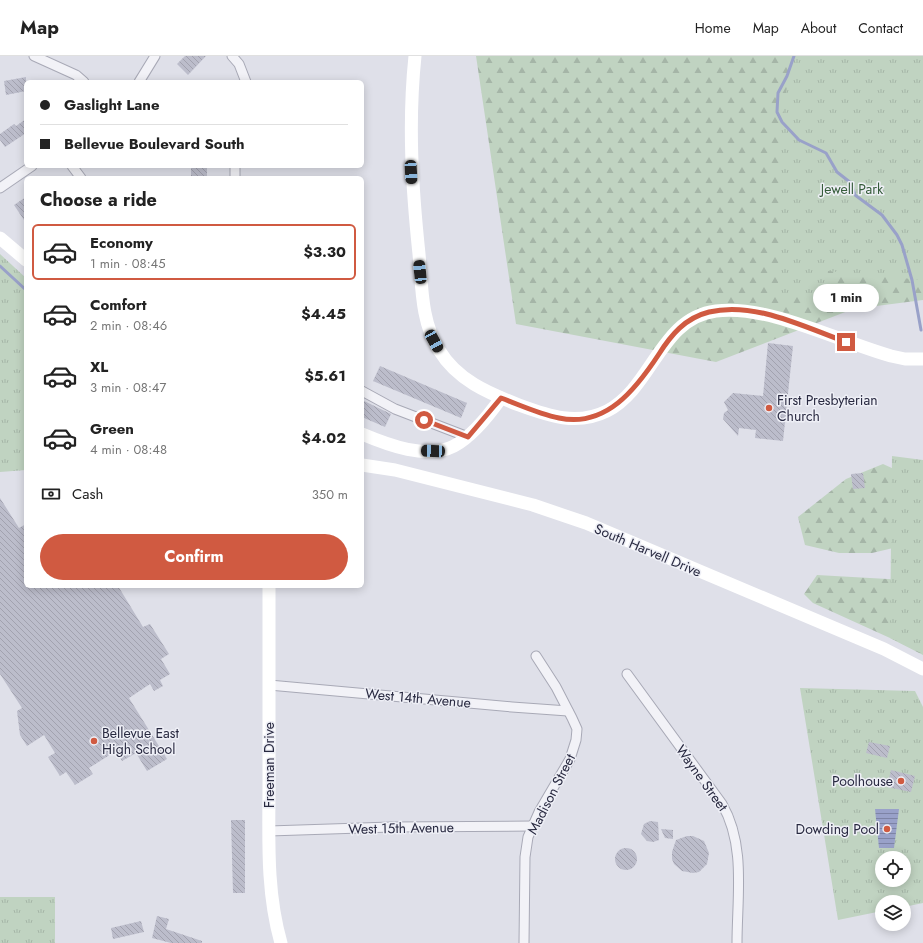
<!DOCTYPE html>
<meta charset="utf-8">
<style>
body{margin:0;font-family:Jost,sans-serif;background:#f2f2f2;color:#222;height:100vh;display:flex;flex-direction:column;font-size:15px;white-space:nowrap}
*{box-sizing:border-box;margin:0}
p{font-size:13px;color:#767676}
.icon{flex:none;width:22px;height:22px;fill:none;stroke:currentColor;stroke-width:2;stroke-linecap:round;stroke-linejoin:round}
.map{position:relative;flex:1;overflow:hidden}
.sheet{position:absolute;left:24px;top:120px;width:340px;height:412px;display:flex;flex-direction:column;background:#fff;border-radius:6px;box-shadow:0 2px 10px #0003}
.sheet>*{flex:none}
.banner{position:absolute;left:24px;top:24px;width:340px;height:88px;border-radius:6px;box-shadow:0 2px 10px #0003;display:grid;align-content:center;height:88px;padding:0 16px;background:#fff}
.fabs{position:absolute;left:875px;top:795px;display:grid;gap:8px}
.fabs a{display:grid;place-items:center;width:36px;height:36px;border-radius:50%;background:#fff;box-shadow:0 2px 10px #0003;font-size:20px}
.end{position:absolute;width:18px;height:18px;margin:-9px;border:5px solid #d05a41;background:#fff;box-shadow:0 0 0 2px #fff}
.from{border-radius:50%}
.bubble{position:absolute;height:28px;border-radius:14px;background:#fff;box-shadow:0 2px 10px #0003;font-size:13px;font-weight:700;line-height:28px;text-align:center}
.car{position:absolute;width:12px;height:24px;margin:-12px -6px;border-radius:5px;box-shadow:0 0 3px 1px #0007;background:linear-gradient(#222 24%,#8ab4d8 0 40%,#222 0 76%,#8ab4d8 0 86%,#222 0)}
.banner b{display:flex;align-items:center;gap:14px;height:38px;font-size:15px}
.banner b+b{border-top:1px solid #e0e0e0}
.banner i{width:10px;height:10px;background:#222}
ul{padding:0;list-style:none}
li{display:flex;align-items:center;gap:12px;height:56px;margin:0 8px 6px;padding:0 8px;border:2px solid transparent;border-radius:6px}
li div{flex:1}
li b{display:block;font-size:15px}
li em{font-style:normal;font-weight:700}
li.active{border-color:#d05a41}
li>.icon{width:36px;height:36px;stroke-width:1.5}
h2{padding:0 16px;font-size:18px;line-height:48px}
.pay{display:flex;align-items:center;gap:10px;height:44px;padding:0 16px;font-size:15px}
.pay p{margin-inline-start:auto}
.button{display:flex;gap:8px;margin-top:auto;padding:8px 16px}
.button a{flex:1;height:46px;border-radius:24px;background:#d05a41;color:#fff;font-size:16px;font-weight:700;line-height:46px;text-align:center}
header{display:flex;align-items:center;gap:24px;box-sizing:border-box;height:56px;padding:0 20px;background:#fff;border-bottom:1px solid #e0e0e0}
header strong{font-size:19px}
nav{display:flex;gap:22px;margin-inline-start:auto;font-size:14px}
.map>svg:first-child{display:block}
</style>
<header>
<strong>Map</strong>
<nav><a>Home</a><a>Map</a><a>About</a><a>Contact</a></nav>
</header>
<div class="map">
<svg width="923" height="887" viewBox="0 0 923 887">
<defs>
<pattern id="forest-firs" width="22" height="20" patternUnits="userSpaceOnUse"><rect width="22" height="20" fill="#c0d3c1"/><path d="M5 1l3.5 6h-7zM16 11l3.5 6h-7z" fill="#a5b5a7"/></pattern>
<pattern id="park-tufts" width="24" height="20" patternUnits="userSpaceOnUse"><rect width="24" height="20" fill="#c0d3c1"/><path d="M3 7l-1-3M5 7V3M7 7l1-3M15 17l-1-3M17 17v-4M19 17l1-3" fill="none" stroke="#a5b5a7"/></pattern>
<pattern id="water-rules" width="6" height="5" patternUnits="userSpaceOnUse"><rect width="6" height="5" fill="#99a1c9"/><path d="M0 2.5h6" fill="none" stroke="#7d83a5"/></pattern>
<pattern id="building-back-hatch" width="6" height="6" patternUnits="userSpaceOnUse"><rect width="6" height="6" fill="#bcbdcb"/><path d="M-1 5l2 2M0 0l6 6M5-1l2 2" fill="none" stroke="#a2a2af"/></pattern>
</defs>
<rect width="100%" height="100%" fill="#dfe0e9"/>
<g fill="url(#forest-firs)">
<polygon points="476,0 923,0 923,244 853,253 716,306 516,268"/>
<polygon points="883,408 905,418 923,485 872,497 839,497 805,489 798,461 846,423"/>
<polygon points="817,519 923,525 923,599 890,582 813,547 804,538"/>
</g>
<g fill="url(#park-tufts)" fill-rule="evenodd">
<polygon points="791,0 923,0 923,224 828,215 825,241 778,237 781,76"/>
<polygon points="0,198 26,222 26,414 0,416"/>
<polygon points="892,400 923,404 923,598 890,582"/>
<path d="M 800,632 L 915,635 L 923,651 L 923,847 L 904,851 L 904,846 L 882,846 L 882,855 L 838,864 ZM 882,802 L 904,802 L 904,824 L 882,824 Z"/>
<rect x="0" y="841" width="55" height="46"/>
</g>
<polygon fill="url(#water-rules)" points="875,753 899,753 894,792 879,792"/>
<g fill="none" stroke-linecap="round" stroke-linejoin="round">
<g stroke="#99a1c9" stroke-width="3">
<polyline points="794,0 787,20 778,37 777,56 782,66 799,84 826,97 837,116 851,127 855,139 882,159 897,179 902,189 912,224 921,274"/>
<polyline points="0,210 26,234"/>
</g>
</g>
<g fill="url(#building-back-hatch)">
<polygon points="185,0 206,0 188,19 177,8"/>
<polygon points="26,21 26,35 6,39 4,25"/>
<polygon points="26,63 26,77 5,91 0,84 0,78 14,68 16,70"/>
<rect x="191" y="110" width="16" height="12"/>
<polygon points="26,141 26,167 14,149"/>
<polygon points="768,287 793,290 783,385 755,382 756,374 739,372 738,380 723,363 724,357 728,354 724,346 733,337 763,340"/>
<polygon points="380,310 467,347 461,362 373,325"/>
<polygon points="362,344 391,358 385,371 362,361"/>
<polygon points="863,417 865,432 853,433 851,418"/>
<polygon points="0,442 19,472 26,468 26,530 118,530 143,571 150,568 169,598 161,603 170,618 160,624 163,630 154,635 150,628 129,642 167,703 147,715 136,697 122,705 116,695 89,712 93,718 75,729 66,716 60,720 48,701 55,697 44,679 27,690 20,679 17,655 22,652 0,618"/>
<polygon points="869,686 890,690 887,702 866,697"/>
<polygon points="891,714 915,720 911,736 887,731"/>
<polygon points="231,764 245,764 245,837 233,837"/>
<polygon points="650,765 658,766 659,784 653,786 647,785 641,778 644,768"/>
<polygon points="661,773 673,774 673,783 665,782"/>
<polygon points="687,780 693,780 704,785 709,797 707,808 699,816 693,817 682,815 674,808 672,803 672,796 676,784"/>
<circle cx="626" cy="803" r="11"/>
<polygon points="157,860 169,863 166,873 202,885 202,887 171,887 152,882"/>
<polygon points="141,865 144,876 113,883 111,872"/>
</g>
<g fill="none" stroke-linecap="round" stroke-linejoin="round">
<defs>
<g id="street">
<polyline points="34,0 76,19 84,26"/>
<polyline points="232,0 239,8 246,26"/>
<polyline points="139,26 155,0"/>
<polyline points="72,110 81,122"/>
<polyline points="235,110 235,122"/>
<polyline points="0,132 32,110"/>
<polyline points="362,335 395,353 468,381"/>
<path d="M 627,618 L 722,748 C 746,789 737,841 737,887"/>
<polyline points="269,629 512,651 568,655"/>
<polyline points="269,775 391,771 533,770"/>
<polyline points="524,887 525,801 528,781 539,756 570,703 576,684 577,673 572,662 556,631 536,600"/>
</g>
</defs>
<use href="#street" stroke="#a8a9b6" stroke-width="11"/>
<use href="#street" stroke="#f2f2f7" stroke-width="9"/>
<g stroke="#fff" stroke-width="13">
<path d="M 415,0 C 408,67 412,131 419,198 C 422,230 421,266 439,294 C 457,324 488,337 519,349 C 549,360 577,370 607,355 C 653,331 660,262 716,255 C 768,248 840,286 891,300 L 905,303 L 923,303"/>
<polyline points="0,182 26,204"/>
<path d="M 362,378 C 388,389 427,404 454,390 C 473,380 489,359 501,342"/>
<polyline points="362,409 395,414 533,449 586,467 884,593 923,613"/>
<path d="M 269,530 C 269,596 269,662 269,727 C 269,781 266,835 281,887"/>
</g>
</g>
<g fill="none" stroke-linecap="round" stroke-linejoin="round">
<path stroke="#d05a41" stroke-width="5" d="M 424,364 L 468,381 L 501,342 C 520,349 539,358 559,362 C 606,372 636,333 659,298 C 671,279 685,262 709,256 C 754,245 804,271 846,286"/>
</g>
<g fill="#d05a41" stroke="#eeeff6" stroke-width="1.5">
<circle cx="769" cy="352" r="4"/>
<circle cx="94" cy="685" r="4"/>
<circle cx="901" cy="725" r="4"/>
<circle cx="887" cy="773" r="4"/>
</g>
<g text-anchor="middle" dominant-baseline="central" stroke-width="3" stroke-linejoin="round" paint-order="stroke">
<g font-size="14" fill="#355c3a" stroke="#eeeff6">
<text x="852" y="133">Jewell Park</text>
</g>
<g font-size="14" fill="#282940" stroke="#eeeff6" text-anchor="start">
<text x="777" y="344">First Presbyterian<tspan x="777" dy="16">Church</tspan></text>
<text x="102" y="677">Bellevue East<tspan x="102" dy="16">High School</tspan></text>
<text x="893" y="725" text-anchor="end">Poolhouse</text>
<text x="879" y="773" text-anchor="end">Dowding Pool</text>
</g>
<g font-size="14" fill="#282940" stroke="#eeeff6">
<text transform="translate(648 494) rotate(23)">South Harvell Drive</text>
<text transform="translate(418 642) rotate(5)">West 14th Avenue</text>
<text transform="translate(269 709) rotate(-90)">Freeman Drive</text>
<text transform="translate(702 722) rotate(54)">Wayne Street</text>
<text transform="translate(551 738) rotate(-63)">Madison Street</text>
<text transform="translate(401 772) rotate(-1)">West 15th Avenue</text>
</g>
</g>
</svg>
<div class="fabs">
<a><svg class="icon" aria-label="locate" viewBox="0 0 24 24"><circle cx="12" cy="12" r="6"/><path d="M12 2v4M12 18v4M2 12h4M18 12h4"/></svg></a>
<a><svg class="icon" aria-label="layers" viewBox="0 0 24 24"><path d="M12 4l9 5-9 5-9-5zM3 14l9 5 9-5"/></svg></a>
</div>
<i class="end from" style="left:424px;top:364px"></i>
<i class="end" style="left:846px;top:286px"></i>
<div class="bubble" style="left:813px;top:228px;width:66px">1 min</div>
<i class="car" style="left:411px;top:116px;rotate:177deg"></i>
<i class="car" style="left:420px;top:216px;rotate:354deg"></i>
<i class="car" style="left:434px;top:285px;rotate:151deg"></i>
<i class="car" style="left:433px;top:395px;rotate:272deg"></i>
<div class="banner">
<b><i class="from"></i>Gaslight Lane</b>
<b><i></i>Bellevue Boulevard South</b>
</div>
<section class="sheet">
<h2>Choose a ride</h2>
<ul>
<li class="active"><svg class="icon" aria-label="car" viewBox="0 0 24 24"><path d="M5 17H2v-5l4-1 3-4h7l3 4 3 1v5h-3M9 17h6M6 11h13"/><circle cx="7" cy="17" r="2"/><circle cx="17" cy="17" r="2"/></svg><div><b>Economy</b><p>1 min · 08:45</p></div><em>$3.30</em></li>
<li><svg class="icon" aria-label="car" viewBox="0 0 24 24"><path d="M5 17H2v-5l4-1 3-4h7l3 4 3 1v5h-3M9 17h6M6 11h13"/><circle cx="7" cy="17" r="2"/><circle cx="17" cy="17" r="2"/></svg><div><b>Comfort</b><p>2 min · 08:46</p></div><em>$4.45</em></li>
<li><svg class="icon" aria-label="car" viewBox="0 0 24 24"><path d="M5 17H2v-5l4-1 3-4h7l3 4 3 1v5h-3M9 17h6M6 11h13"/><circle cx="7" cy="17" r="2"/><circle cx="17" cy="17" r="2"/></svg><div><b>XL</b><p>3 min · 08:47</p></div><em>$5.61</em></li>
<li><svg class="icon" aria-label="car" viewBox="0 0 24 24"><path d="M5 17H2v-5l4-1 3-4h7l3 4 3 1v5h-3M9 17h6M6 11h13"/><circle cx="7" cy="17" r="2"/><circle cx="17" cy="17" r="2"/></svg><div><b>Green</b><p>4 min · 08:48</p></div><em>$4.02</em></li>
</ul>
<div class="pay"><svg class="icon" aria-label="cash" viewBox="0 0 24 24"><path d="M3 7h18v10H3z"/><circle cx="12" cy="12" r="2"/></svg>Cash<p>350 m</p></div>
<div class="button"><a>Confirm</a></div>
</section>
</div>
